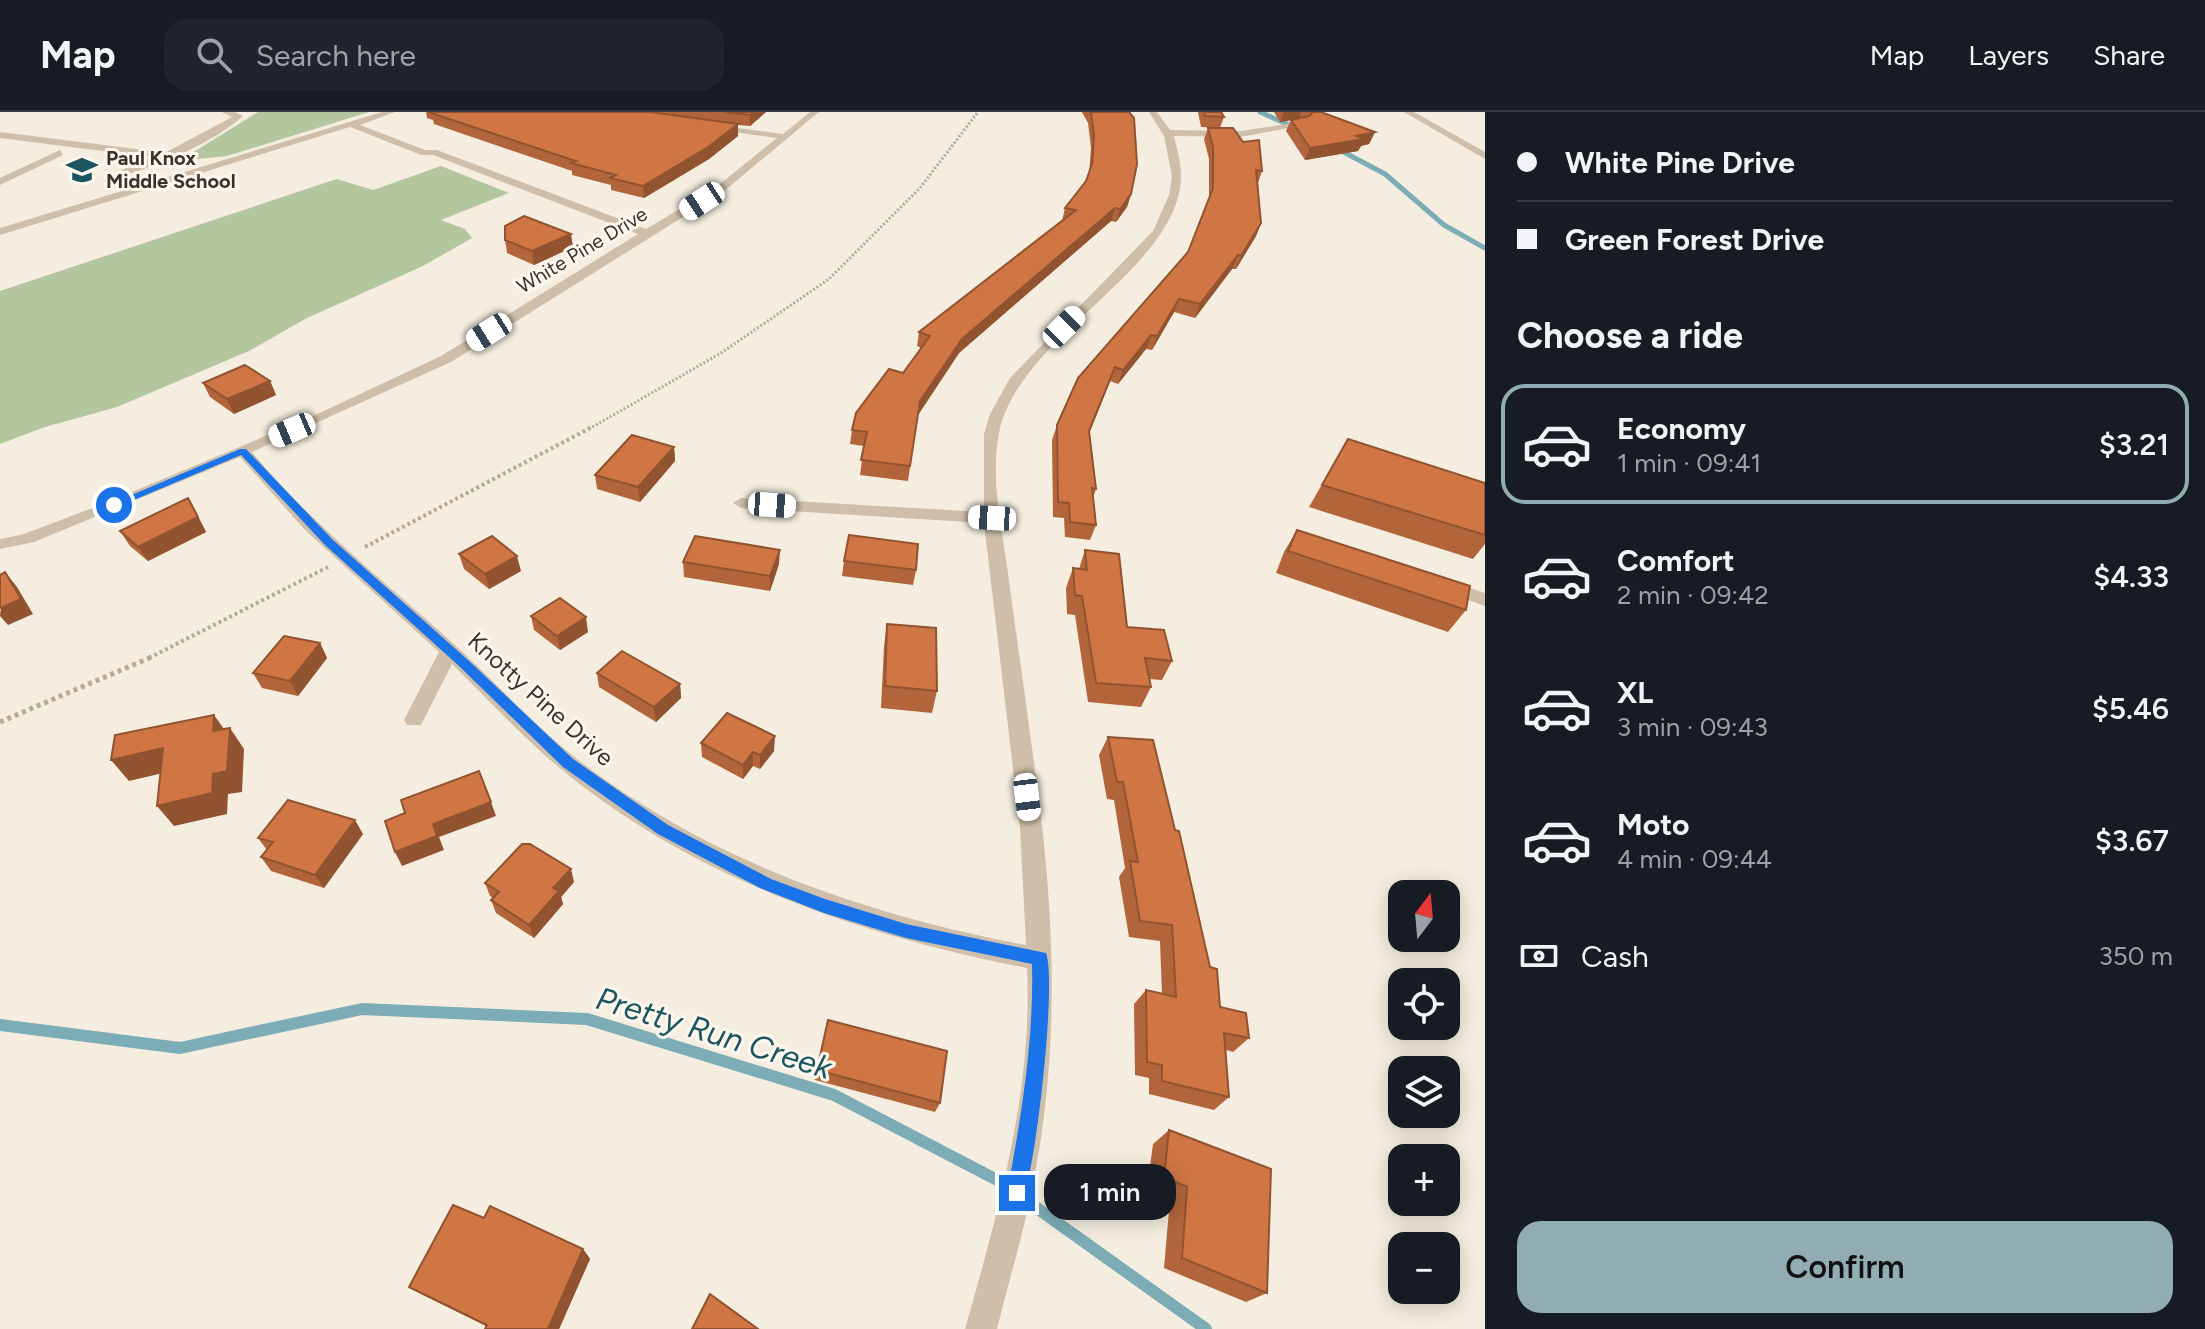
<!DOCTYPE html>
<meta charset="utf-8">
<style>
body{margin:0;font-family:Figtree,sans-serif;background:#20242c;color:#f1f3f6;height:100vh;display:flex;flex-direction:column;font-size:30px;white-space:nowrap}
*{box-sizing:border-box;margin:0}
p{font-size:26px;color:#9ea1a6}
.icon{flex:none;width:44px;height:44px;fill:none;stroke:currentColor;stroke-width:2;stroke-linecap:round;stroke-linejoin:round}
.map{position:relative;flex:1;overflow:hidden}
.panel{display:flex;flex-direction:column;background:#171b24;width:720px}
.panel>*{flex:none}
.top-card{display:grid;align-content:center;height:176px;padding:0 32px;background:#171b24}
.needle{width:52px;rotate:16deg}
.fabs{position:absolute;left:1388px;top:768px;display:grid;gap:16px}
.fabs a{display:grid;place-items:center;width:72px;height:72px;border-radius:16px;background:#171b24;box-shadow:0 4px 20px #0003;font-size:40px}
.end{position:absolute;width:36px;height:36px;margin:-18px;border:10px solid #1a73e8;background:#fff;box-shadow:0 0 0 4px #fff}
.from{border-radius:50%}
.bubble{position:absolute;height:56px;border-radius:24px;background:#171b24;box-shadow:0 4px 20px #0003;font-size:26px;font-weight:600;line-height:56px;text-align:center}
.car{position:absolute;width:24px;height:48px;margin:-24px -12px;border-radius:10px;box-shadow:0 0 6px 2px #0007;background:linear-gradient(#fff 24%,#345 0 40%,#fff 0 76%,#345 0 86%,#fff 0)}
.top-card b{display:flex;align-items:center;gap:28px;height:76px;font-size:30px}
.top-card b+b{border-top:2px solid #363941}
.top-card i{width:20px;height:20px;background:#f1f3f6}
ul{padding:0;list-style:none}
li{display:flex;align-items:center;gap:24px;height:120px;margin:0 16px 12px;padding:0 16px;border:4px solid transparent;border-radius:24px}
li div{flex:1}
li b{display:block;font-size:30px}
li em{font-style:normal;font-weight:600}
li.on{border-color:#91acb3}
li>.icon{width:72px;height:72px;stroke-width:1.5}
h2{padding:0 32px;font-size:36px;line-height:96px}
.pay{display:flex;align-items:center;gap:20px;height:88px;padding:0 32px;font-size:30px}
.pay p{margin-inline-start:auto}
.primary-button{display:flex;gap:16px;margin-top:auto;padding:16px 32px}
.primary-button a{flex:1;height:92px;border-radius:24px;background:#91acb3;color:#111;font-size:32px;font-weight:600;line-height:92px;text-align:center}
header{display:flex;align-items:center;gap:48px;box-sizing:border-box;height:112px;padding:0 40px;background:#171b24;border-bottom:2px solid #363941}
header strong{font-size:38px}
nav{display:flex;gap:44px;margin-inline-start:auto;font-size:28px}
.search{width:560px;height:72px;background:#20242c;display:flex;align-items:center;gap:20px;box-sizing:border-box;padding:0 28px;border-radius:24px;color:#9ea1a6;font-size:30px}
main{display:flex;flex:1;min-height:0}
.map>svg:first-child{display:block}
</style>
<header>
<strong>Map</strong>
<div class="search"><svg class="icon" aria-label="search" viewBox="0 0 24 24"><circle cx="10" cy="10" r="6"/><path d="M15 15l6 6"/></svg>Search here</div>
<nav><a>Map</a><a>Layers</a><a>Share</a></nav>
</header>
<main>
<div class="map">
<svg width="1485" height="1217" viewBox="0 0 1485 1217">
<rect width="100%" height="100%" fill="#f5eee0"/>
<g fill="#b4c69e">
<polygon points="258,0 369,0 227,44 179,49"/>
<polygon points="441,54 509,81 441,108 465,117 472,126 423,154 305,207 249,239 117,295 45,315 0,332 0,179 337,67 373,78"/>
</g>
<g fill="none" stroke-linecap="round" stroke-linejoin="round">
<g stroke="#7cacb5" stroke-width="5">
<polyline points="1260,0 1298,17"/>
<polyline points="1336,36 1385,62 1444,113 1485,136"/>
</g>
<polyline stroke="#7cacb5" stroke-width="12" points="0,913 180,936 362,897 587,907 834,983 999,1069 1206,1217"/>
<polyline stroke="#bba994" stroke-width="3" stroke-dasharray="2 2" stroke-linecap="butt" points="589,317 721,241 829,167 920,76 978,0"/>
<g stroke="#bba994" stroke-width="4" stroke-dasharray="3 3" stroke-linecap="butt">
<polyline points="365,435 592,315"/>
<polyline points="149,546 328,455"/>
</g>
<polyline stroke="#bba994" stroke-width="5" stroke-dasharray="4 4" stroke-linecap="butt" points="0,610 154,544"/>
<g fill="#cfbfaa" fill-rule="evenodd">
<path d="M 222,0 L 235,0 L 243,4 C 211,32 165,50 126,63 L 122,62 L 122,58 L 150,45 L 0,26 L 0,20 L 152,39 L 159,44 L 232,5 Z"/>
<path d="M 382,0 L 395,0 L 360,13 L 425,38 L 437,38 L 646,117 L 715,76 L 777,26 L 711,17 L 708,12 L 783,22 L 810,0 L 819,0 L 723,80 L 451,250 L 252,340 C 309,409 378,464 445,524 C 490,564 530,610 577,647 C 709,749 864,802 1026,833 L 1020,716 L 984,411 L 741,396 L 733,391 L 741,386 L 984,400 L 984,322 L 990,302 L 1010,266 L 1153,119 L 1169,83 L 1172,64 L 1164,24 L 1149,0 L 1157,0 L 1170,18 L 1241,19 L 1299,10 L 1304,13 L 1241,25 L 1174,24 C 1177,37 1182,54 1181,68 C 1175,160 1017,226 999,321 C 990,365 1002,417 1008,461 C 1019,545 1032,629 1042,714 C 1056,836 1057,960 1031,1081 C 1022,1127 1008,1172 997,1217 L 965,1217 C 998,1100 1033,979 1027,856 C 860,823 694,767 561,657 C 522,625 488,587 452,552 L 421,613 L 407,613 L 404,608 L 439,540 L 305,418 L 240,345 L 34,430 L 0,437 L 0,427 L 24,422 L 108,390 L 311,305 L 441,244 L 638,122 L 433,43 L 421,43 L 350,15 L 0,123 L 0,116 Z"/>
<polygon points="1404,0 1414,0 1485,40 1485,47"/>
<polygon points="60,38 63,43 0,73 0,66"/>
<polygon points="1444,467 1485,481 1485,494 1438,477 1435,473 1438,469"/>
</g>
</g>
<g fill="#b2653a">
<polygon points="426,0 766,0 750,14 738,13 738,24 709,47 644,86 611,78 611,73 572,63 572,59 434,12 433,8 427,6"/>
<polygon points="1082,0 1129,0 1131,82 1127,95 1116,110 1111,109 959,241 918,303 908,369 860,363 864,334 850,332 852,318 903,261 921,236 917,234 919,220 1062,109 1065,96 1086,69 1089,62 1091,36 1088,11"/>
<polygon points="1198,0 1221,0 1224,5 1220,16 1201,15"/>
<polygon points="1274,0 1321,0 1375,20 1369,32 1361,34 1358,39 1305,48 1286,19 1291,8 1280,10"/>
<polygon points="1208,16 1262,59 1258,71 1261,111 1256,124 1236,157 1232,157 1195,206 1174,200 1152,238 1146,237 1118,272 1110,269 1089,321 1096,377 1093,386 1096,413 1090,428 1065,425 1064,406 1053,405 1052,328 1057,313 1188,140 1209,87 1209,47 1204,27"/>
<polygon points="505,128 573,135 534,153 507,141"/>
<polygon points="270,269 276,283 234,302 210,285 203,271"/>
<polygon points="1348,327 1485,371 1485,432 1473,447 1309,395"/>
<polygon points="674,335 675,349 640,390 597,377 595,363"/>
<polygon points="196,400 206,420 148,449 130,434 120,419"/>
<polygon points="1297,418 1466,498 1448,520 1276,461 1284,440"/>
<polygon points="1085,438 1127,515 1172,549 1162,568 1149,567 1151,575 1141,595 1088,590 1075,503 1067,502 1066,476 1073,456 1079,457"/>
<polygon points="459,442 521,459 489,477 464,457"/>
<polygon points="844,449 916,458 913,473 842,464"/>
<polygon points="683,450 779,452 770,479 684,465"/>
<polygon points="531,504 588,520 560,538 534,518"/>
<polygon points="887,512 937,579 932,601 881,596 884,534"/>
<polygon points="320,531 327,546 298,584 262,576 253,561"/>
<polygon points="597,561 680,572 681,586 656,610 599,575"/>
<polygon points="1108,625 1175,718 1220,895 1249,926 1233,940 1226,938 1229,985 1214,998 1149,982 1149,966 1135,963 1134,892 1146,878 1162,882 1160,829 1129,825 1119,765 1125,756 1114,688 1107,687 1099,643"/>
<polygon points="701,631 774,639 760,657 753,654 743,667 702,645"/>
<polygon points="363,722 324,776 271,759 261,745 267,738 258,726"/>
<polygon points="574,770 561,785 563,792 534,826 496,801 491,788 493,786 490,784 485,771"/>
<polygon points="817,958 940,991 935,1000 815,968"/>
<polygon points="1169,1018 1267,1181 1246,1190 1164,1156 1170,1087 1147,1077 1153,1032"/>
<polygon points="484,1106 583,1137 590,1147 559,1217 485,1217 486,1214 423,1183 409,1175"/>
</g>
<g fill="#915330">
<polygon points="754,0 766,0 750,14 750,3"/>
<polygon points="1284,0 1301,0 1299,7 1280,10"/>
<polygon points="738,12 738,24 709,47 644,86 643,74"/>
<polygon points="1375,20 1369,32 1361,34 1358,39 1305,48 1310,36"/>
<polygon points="1131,82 1127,95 1116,110 1120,97"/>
<polygon points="1115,96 1111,109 959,241 918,303 920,289 962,227"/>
<polygon points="1261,111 1256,124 1236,157 1241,144"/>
<polygon points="571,122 573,135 534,153 532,139"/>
<polygon points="1238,143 1232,157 1195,206 1200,192"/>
<polygon points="1179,187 1174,200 1152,238 1157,224"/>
<polygon points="1151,223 1146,237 1118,272 1123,258"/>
<polygon points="1115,255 1110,269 1084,334 1089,319"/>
<polygon points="270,269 276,283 234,302 227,287"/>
<polygon points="674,335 675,349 640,390 638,375"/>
<polygon points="188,386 206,420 148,449 138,435"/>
<polygon points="780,438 779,452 770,479 770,464"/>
<polygon points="517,444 521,459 489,477 485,462"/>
<polygon points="5,460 17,475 33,502 8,513 0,504"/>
<polygon points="586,505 588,520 560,538 557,524"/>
<polygon points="320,531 327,546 298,584 290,569"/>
<polygon points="680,572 681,586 656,610 654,595"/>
<polygon points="214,603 229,624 213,619"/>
<polygon points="230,616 244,637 242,680 228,682 227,702 174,714 157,694"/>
<polygon points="775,624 774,639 760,657 760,643"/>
<polygon points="163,636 180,657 129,669 111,648"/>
<polygon points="753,640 753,654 743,667 743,653"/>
<polygon points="491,690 496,704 439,725 444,738 402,754 395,740 433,712"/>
<polygon points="355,708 363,722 324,776 315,763"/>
<polygon points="571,757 574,770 561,785 563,792 534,826 529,813 553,776"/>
<polygon points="583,1137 590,1147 559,1217 548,1217"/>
</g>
<g fill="#cf7644" stroke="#915330" stroke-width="2">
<polygon points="435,0 650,0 738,12 708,35 643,74 610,66 616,63 571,51 576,49 431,1"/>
<polygon points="725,0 754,0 750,3"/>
<polygon points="1091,0 1129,0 1134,6 1137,52 1131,82 1120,97 1115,96 962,227 920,289 910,354 861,348 867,320 852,318 856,301 889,257 903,261 930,224 919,220 1076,98 1065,96 1086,69 1092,52 1094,25"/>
<polygon points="1204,0 1221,0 1224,5 1205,4"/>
<polygon points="1310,0 1321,0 1375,20 1356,24 1364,27 1310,36 1291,8 1309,4 1312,1"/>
<polygon points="1208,16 1233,16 1243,30 1259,28 1262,59 1256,58 1261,111 1241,144 1238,143 1200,192 1179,187 1157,224 1151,223 1123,258 1115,255 1089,319 1096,377 1092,376 1096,413 1070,410 1069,391 1058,390 1057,313 1078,266 1188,140 1213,76 1213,35"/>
<polygon points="524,104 571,122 532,139 505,128 505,114"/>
<polygon points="245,253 270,269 227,287 203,271"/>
<polygon points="632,323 674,335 638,375 595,363"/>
<polygon points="1348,327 1485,371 1485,423 1322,373"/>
<polygon points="188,386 198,405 138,435 120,419"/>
<polygon points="1297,418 1470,474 1466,498 1288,439"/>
<polygon points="849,423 918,432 916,458 844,449"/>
<polygon points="492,424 517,444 485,462 459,442"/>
<polygon points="695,424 780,438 770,464 683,450"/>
<polygon points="1085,438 1119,442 1127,515 1164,518 1172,549 1145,546 1151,575 1096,571 1082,484 1075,483 1073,456 1087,458"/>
<polygon points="5,460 21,487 0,496 0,463"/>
<polygon points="560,486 586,505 557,524 531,504"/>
<polygon points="887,512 936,516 937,579 885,574"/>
<polygon points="284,524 320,531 290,569 253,561"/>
<polygon points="622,539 680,572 654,595 597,561"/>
<polygon points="727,601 775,624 760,643 753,640 743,653 701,631"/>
<polygon points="214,603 213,619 230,616 227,659 213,662 212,681 157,694 163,636 111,648 115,623"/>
<polygon points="1108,625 1153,628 1175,718 1179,719 1210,855 1217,857 1220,895 1246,901 1249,926 1224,921 1229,985 1162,969 1162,953 1147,950 1146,878 1176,885 1172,813 1140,809 1130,749 1138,750 1123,670 1117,670"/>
<polygon points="479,659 491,690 433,712 437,724 395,740 385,709 405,701 401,688"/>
<polygon points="288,688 355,708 315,763 261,745 273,730 258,726"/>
<polygon points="522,732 530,732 571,757 553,776 559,779 529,813 491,788 499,780 485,771"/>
<polygon points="828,908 947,939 940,991 817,958"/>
<polygon points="1169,1018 1271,1057 1267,1181 1182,1146 1187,1075 1164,1065"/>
<polygon points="453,1093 484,1106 490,1094 583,1137 548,1217 485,1217 487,1213 409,1175"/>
<polygon points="710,1182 758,1217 692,1217"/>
</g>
<path fill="#1a73e8" d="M 240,337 L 246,337 L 333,428 L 468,548 L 573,647 L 668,713 L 771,767 L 825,787 L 906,812 L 1046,841 C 1057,870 1036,1055 1023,1087 L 1017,1090 L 1010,1087 L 1007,1081 C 1021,1006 1034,929 1032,852 L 906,826 L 824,801 L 760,776 L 658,722 L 563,655 L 459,554 L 325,433 L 241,343 L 117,395 L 108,393 Z"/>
<defs>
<symbol id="school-bare" viewBox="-9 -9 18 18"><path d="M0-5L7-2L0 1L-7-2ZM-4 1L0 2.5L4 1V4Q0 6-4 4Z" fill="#1b5561" stroke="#fcf7ed" stroke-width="2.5" paint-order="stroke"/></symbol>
</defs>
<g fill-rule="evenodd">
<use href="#school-bare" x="60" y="36" width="44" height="44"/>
</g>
<g text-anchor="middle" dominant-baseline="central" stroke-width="6" stroke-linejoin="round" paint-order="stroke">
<g font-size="20" font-weight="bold" fill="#3c322a" stroke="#fcf7ed" text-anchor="start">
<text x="106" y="46">Paul Knox<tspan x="106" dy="23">Middle School</tspan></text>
</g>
<g font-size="20" fill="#3c322a" stroke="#fcf7ed">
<text transform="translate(582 138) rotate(-31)">White Pine Drive</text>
</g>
<g font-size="24" fill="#3c322a" stroke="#fcf7ed">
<text transform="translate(541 587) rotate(42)">Knotty Pine Drive</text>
</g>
<g font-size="32" font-style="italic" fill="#1b5561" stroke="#fcf7ed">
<text transform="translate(714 921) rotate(17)">Pretty Run Creek</text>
</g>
</g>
</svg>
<div class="fabs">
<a><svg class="needle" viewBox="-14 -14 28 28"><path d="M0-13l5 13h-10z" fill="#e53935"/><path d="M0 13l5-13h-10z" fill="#9ea1a6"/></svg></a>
<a><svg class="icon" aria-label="locate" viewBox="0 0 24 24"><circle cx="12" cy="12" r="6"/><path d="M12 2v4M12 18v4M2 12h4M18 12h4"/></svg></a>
<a><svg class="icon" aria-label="layers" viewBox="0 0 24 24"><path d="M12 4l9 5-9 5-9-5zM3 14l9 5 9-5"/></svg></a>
<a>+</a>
<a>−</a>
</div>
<i class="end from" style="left:114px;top:393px"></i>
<i class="end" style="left:1017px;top:1081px"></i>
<div class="bubble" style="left:1044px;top:1052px;width:132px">1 min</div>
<i class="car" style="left:702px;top:89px;rotate:237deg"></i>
<i class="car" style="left:1064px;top:215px;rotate:45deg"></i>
<i class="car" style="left:489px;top:220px;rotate:238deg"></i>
<i class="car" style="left:292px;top:318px;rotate:247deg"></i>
<i class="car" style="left:772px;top:393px;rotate:94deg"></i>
<i class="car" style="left:992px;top:406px;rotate:273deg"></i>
<i class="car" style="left:1027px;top:685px;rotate:173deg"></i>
</div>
<section class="panel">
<div class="top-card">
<b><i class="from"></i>White Pine Drive</b>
<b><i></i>Green Forest Drive</b>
</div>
<h2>Choose a ride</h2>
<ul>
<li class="on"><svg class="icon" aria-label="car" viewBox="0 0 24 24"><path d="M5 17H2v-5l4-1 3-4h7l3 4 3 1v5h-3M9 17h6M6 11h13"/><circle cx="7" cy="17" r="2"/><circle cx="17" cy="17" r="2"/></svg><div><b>Economy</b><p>1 min · 09:41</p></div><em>$3.21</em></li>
<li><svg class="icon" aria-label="car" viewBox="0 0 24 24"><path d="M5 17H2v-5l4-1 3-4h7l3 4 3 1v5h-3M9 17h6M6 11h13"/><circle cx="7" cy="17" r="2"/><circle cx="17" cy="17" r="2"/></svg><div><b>Comfort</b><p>2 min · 09:42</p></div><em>$4.33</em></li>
<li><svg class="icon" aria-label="car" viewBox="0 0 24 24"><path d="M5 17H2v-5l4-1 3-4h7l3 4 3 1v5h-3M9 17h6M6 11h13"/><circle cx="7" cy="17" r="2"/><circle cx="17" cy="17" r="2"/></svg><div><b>XL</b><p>3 min · 09:43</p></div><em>$5.46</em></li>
<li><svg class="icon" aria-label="car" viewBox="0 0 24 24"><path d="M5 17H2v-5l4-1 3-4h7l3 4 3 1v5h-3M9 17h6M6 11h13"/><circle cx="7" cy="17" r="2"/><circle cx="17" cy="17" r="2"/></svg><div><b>Moto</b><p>4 min · 09:44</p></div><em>$3.67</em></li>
</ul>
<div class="pay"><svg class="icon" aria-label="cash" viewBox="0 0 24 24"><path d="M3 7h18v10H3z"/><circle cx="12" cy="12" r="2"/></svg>Cash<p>350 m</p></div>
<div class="primary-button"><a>Confirm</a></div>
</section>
</main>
